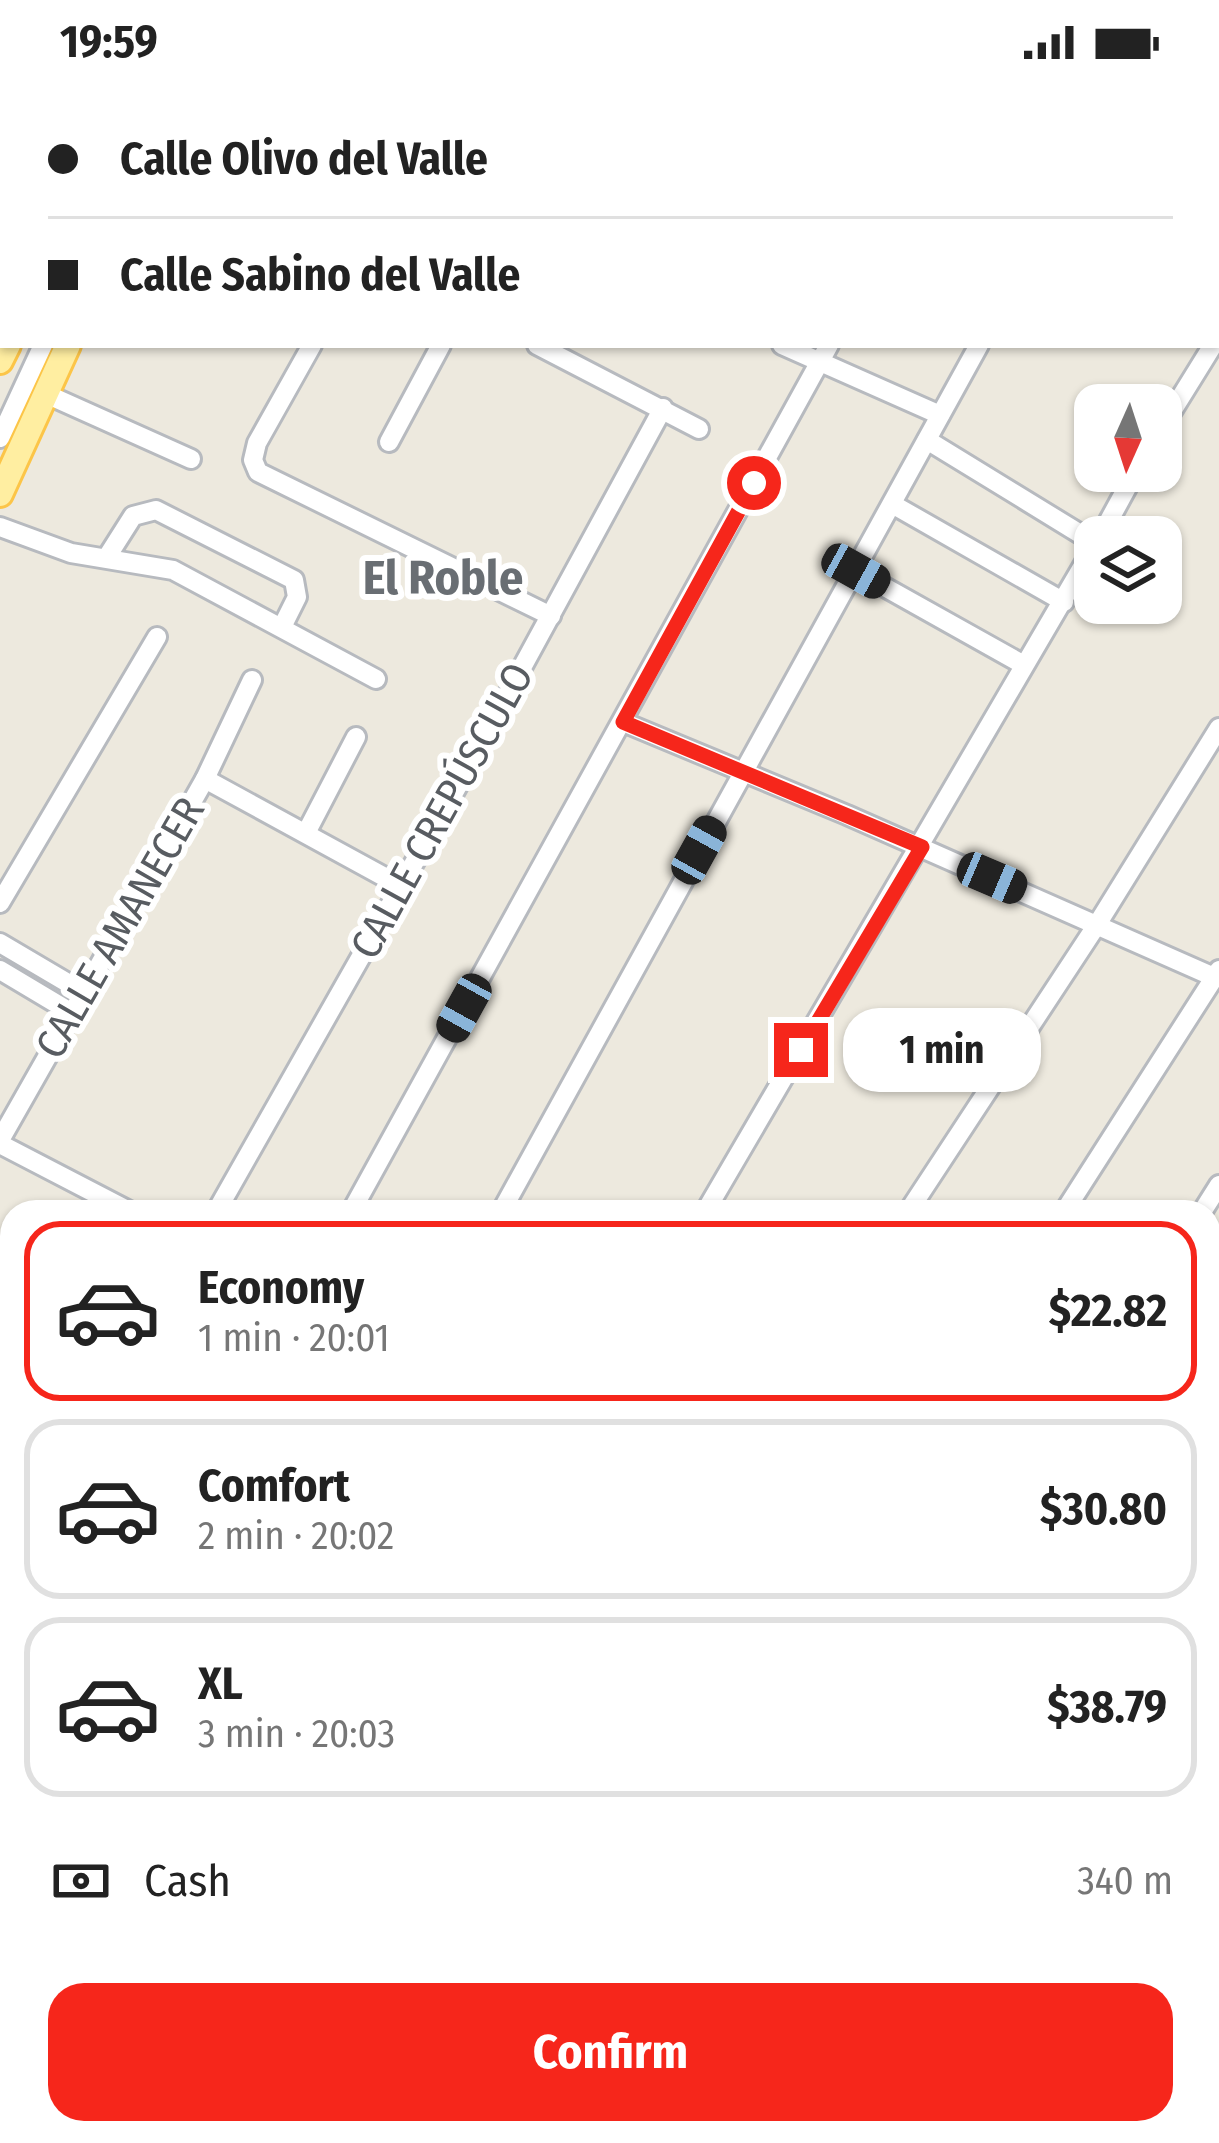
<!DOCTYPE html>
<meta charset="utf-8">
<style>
body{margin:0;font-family:"Fira Sans Condensed",sans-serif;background:#f6f6f6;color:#222;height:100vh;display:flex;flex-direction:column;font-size:45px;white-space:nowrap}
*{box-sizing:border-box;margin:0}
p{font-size:39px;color:#767676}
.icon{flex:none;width:66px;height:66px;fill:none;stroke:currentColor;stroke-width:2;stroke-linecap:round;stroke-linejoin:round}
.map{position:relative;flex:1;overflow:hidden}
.side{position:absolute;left:0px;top:1116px;width:1221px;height:945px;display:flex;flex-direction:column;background:#fff;border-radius:36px 36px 0 0;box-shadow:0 3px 9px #0004}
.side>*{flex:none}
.top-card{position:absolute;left:0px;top:0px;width:1221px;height:264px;box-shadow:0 3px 9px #0004;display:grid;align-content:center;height:264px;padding:0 48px;background:#fff}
.needle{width:78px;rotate:183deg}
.controls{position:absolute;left:1074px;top:300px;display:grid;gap:24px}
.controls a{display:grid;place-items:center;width:108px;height:108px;border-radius:24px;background:#fff;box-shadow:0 3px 9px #0004;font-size:60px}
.end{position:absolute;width:54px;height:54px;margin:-27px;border:15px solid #f6261b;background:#fff;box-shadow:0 0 0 6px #fff}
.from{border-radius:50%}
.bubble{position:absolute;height:84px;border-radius:36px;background:#fff;box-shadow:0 3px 9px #0004;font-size:39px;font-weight:700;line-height:84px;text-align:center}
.car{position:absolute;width:36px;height:72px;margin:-36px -18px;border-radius:15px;box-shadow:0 0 9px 3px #0007;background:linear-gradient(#222 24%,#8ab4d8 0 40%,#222 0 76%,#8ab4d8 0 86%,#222 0)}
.top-card b{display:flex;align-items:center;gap:42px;height:114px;font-size:45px}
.top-card b+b{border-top:3px solid #e0e0e0}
.top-card i{width:30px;height:30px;background:#222}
ul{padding:21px 0 0;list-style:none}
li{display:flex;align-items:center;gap:36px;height:180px;margin:0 24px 18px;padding:0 24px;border:6px solid #e0e0e0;border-radius:36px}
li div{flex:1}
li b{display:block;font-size:45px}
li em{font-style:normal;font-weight:700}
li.selected{border-color:#f6261b}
li>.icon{width:108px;height:108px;stroke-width:1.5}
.pay{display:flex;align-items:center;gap:30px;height:132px;padding:0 48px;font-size:45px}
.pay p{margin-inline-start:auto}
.primary-button{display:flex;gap:24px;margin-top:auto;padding:24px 48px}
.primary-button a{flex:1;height:138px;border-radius:36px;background:#f6261b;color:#fff;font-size:48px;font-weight:700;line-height:138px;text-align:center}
.status{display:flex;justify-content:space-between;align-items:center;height:84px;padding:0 60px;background:#fff;direction:ltr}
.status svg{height:33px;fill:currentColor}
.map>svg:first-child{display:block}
</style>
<div class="status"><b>19:59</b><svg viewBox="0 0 49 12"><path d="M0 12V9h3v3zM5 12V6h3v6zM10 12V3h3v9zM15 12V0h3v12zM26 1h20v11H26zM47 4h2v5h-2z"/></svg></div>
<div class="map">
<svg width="1219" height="2059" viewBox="0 0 1219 2059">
<rect width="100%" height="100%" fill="#ede9de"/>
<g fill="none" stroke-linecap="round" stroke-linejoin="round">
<defs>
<g id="minor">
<polyline points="281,0 287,3"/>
<polyline points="161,3 162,0"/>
<polyline points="318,3 319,0"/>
<polyline points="447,3 448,0"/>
<polyline points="576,3 578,0"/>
<polyline points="706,3 707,0"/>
<polyline points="840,3 842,0"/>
<polyline points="971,3 973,0"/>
<polyline points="1124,3 1126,0"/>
<polyline points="312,261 257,359 253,376 258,388 551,532"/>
<polyline points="537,261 699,345"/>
<polyline points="782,261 940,331"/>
<polyline points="46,310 191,375"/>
<polyline points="1161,345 1213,261"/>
<polyline points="0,354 43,261"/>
<polyline points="927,356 1095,459"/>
<polyline points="389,358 441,261"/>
<polyline points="892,420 1064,518"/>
<polyline points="0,443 71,469 173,486 376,595"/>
<polyline points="1100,453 1136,387"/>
<polyline points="107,473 133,432 156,426 294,496 297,513 282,543"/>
<polyline points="856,487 1024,581"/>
<polyline points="623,638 847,731 1214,893"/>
<polyline points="205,695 401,802"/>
<polyline points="306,749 356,653"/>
<polyline points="0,819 157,553"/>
<polyline points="0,859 83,908"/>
<polyline points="0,886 72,929"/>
<polyline points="0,1056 205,695 252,596"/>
<polyline points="0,1060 131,1128"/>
<polyline points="216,1128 456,705 663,324"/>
<polyline points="351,1128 829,261"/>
<polyline points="501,1128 979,261"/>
<polyline points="705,1128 1095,461"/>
<polyline points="908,1128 1098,839 1219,644"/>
<polyline points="1064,1128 1219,886"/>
<polyline points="1202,1128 1219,1101"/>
<polyline points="1209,1173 1219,1158"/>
<polyline points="0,1291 12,1268"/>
<polyline points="1209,1393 1219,1397"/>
<polyline points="0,1413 12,1420"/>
<polyline points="0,1507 12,1486"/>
<polyline points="1209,1697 1219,1684"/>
<polyline points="0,1759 12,1738"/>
<polyline points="1209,2006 1219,2013"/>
<polyline points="0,2029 12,2007"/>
<polyline points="630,2049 641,2059"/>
<polyline points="154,2059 160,2049"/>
<polyline points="321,2059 328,2049"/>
<polyline points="472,2059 478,2049"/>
<polyline points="915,2059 923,2049"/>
</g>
<g id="major">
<polyline points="128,3 130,0"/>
<polyline points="185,3 186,0"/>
<polyline points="0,277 8,261"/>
<polyline points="0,410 68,261"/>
</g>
</defs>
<use href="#minor" stroke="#b7babf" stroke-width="24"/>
<use href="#major" stroke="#fcc548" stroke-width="30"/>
<use href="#minor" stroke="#fff" stroke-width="18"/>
<use href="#major" stroke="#ffeea1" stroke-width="24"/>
</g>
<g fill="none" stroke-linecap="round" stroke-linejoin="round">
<polyline stroke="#f6261b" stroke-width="15" points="754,399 623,638 922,763 801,966"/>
</g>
<g text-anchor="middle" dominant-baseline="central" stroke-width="12" stroke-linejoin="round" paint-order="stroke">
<g font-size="42" fill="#585c61" stroke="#fff">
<text transform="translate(442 727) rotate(-61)">CALLE CREPÚSCULO</text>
<text transform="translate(120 844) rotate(-60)">CALLE AMANECER</text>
</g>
<g font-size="48" font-weight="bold" fill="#696e73" stroke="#fff">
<text x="443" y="494">El Roble</text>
</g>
</g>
</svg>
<div class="controls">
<a><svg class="needle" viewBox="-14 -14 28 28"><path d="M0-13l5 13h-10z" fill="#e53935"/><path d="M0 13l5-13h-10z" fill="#767676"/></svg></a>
<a><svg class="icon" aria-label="layers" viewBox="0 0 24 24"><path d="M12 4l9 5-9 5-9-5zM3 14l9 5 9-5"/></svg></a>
</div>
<i class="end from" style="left:754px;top:399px"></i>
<i class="end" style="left:801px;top:966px"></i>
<div class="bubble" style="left:843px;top:924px;width:198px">1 min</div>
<i class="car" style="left:856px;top:487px;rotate:119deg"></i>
<i class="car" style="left:699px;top:766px;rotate:29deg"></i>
<i class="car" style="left:992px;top:794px;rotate:113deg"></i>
<i class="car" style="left:464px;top:924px;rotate:209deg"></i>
<div class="top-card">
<b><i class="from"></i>Calle Olivo del Valle</b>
<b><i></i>Calle Sabino del Valle</b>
</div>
<section class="side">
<ul>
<li class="selected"><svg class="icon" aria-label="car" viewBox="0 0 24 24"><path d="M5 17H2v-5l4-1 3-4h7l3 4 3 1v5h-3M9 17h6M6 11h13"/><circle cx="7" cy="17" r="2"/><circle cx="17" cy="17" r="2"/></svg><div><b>Economy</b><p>1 min · 20:01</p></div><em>$22.82</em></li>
<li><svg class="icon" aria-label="car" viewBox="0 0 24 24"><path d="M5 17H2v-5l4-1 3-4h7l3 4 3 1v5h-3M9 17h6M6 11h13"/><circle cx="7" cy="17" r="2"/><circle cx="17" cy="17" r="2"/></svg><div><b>Comfort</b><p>2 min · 20:02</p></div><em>$30.80</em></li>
<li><svg class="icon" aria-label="car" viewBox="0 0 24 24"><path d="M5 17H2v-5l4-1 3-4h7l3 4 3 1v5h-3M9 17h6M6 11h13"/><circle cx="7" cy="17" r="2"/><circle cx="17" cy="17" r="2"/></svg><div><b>XL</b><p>3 min · 20:03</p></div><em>$38.79</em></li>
</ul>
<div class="pay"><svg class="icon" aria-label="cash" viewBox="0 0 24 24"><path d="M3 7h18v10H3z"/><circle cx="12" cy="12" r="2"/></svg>Cash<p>340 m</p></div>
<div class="primary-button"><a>Confirm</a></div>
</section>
</div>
